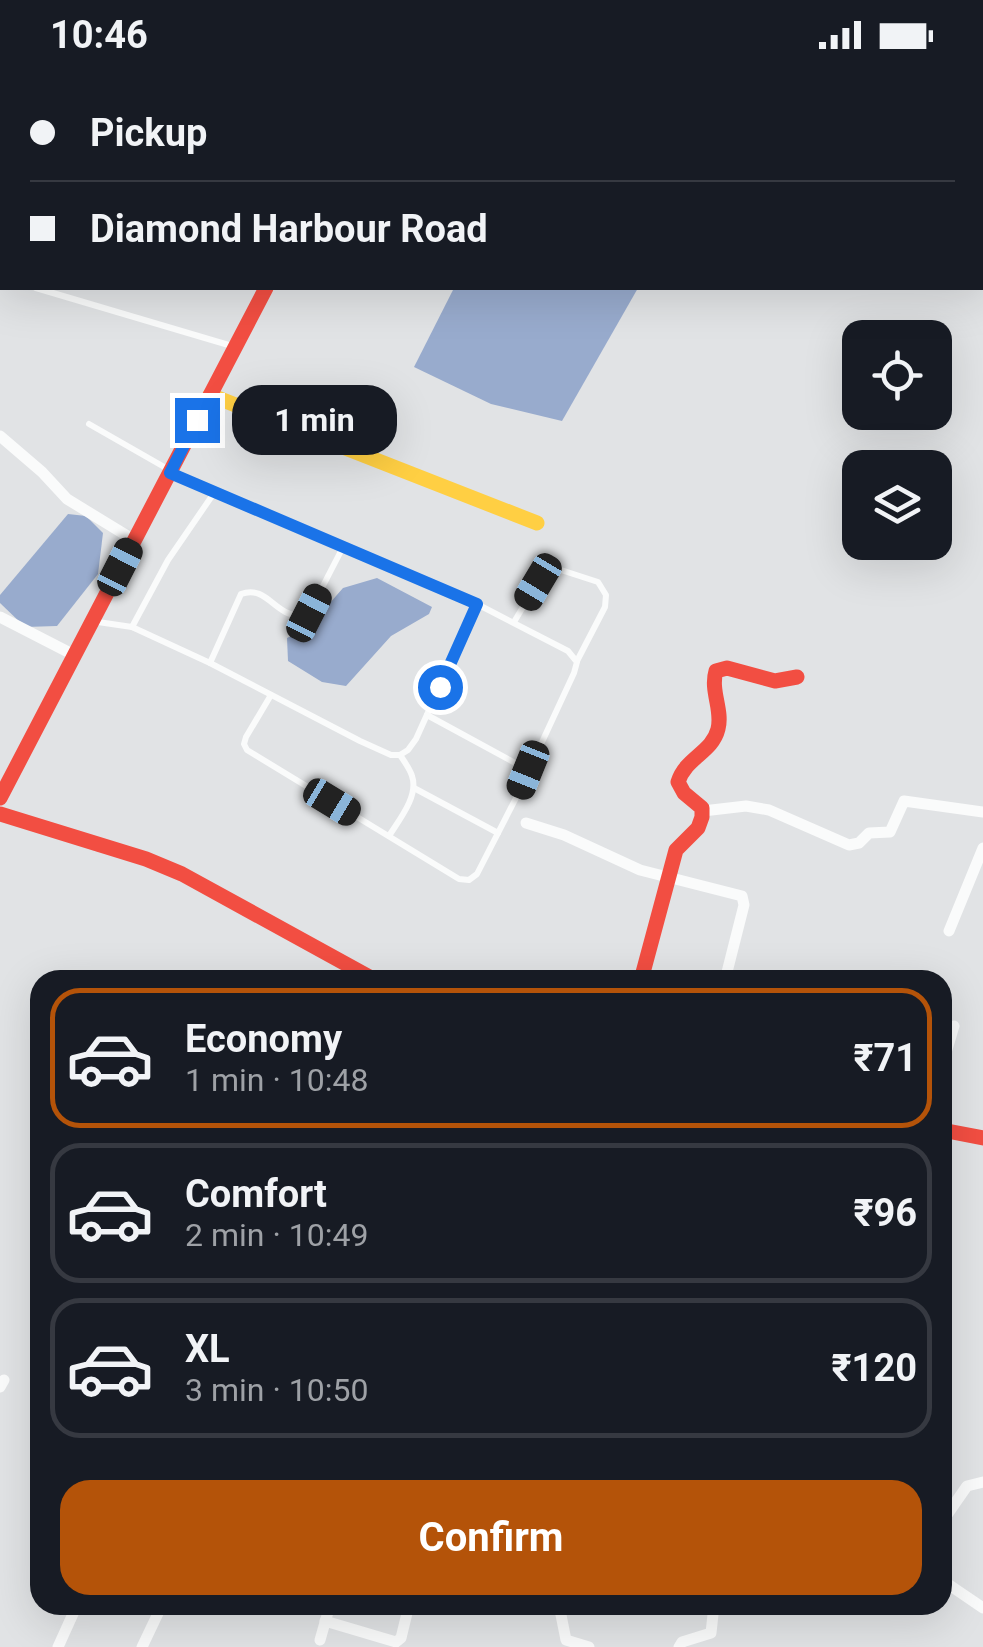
<!DOCTYPE html>
<meta charset="utf-8">
<style>
body{margin:0;font-family:Roboto,sans-serif;background:#242831;color:#f1f3f6;height:100vh;display:flex;flex-direction:column;font-size:38px;white-space:nowrap}
*{box-sizing:border-box;margin:0}
p{font-size:32px;color:#9ea1a6}
.icon{flex:none;width:55px;height:55px;fill:none;stroke:currentColor;stroke-width:2;stroke-linecap:round;stroke-linejoin:round}
.map{position:relative;flex:1;overflow:hidden}
.side{position:absolute;left:30px;top:900px;width:922px;height:645px;display:flex;flex-direction:column;background:#171b24;border-radius:30px;box-shadow:0 10px 40px #0002}
.side>*{flex:none}
.guide{position:absolute;left:0px;top:0px;width:985px;height:220px;box-shadow:0 10px 40px #0002;display:grid;align-content:center;height:220px;padding:0 30px;background:#171b24}
.fabs{position:absolute;left:842px;top:250px;display:grid;gap:20px}
.fabs a{display:grid;place-items:center;width:110px;height:110px;border-radius:20px;background:#171b24;box-shadow:0 10px 40px #0002;font-size:50px}
.end{position:absolute;width:45px;height:45px;margin:-22px;border:12px solid #1a73e8;background:#fff;box-shadow:0 0 0 5px #fff}
.from{border-radius:50%}
.bubble{position:absolute;height:70px;border-radius:30px;background:#171b24;box-shadow:0 10px 40px #0002;font-size:32px;font-weight:700;line-height:70px;text-align:center}
.car{position:absolute;width:30px;height:60px;margin:-30px -15px;border-radius:12px;box-shadow:0 0 8px 2px #0007;background:linear-gradient(#222 24%,#8ab4d8 0 40%,#222 0 76%,#8ab4d8 0 86%,#222 0)}
.guide b{display:flex;align-items:center;gap:35px;height:95px;font-size:38px}
.guide b+b{border-top:2px solid #363941}
.guide i{width:25px;height:25px;background:#f1f3f6}
ul{padding:18px 0 0;list-style:none}
li{display:flex;align-items:center;gap:30px;height:140px;margin:0 20px 15px;padding:0 10px;border:5px solid #363941;border-radius:30px}
li div{flex:1}
li b{display:block;font-size:38px}
li em{font-style:normal;font-weight:700}
li.selected{border-color:#b45309}
li>.icon{width:90px;height:90px;stroke-width:1.5}
.primary-button{display:flex;gap:20px;margin-top:auto;padding:20px 30px}
.primary-button a{flex:1;height:115px;border-radius:30px;background:#b45309;color:#fff;font-size:40px;font-weight:700;line-height:115px;text-align:center}
.status{display:flex;justify-content:space-between;align-items:center;height:70px;padding:0 50px;background:#171b24;direction:ltr}
.status svg{height:28px;fill:currentColor}
.map>svg:first-child{display:block}
</style>
<div class="status"><b>10:46</b><svg viewBox="0 0 49 12"><path d="M0 12V9h3v3zM5 12V6h3v6zM10 12V3h3v9zM15 12V0h3v12zM26 1h20v11H26zM47 4h2v5h-2z"/></svg></div>
<div class="map">
<svg width="983" height="1577" viewBox="0 0 983 1577">
<rect width="100%" height="100%" fill="#e1e3e5"/>
<g fill="#98abcd">
<polygon points="454,218 638,218 562,351 491,334 414,297"/>
<polygon points="68,444 86,446 103,463 98,504 57,556 25,557 0,533 0,525"/>
<polygon points="377,508 432,537 429,544 391,566 346,616 322,612 288,591 287,568 309,557 343,518"/>
</g>
<g fill="none" stroke-linecap="round" stroke-linejoin="round">
<g stroke="#fafbfb" stroke-width="6">
<polyline points="0,207 2,207"/>
<polyline points="36,218 232,276"/>
<polyline points="89,354 166,398"/>
<polyline points="172,404 477,534 568,581 577,592 574,603 517,726 477,804 469,810 459,809 247,680 244,674 246,667 271,625"/>
<polyline points="98,552 132,557 210,593 360,671 391,685 400,685 408,680 416,669 477,534"/>
<polyline points="514,552 538,512 547,503 561,500 598,512 606,525 605,537 577,591"/>
<polyline points="132,557 168,490 214,423"/>
<path d="M 210,593 L 241,524 C 270,513 277,555 309,543 L 343,477"/>
<polyline points="427,645 528,700"/>
<polyline points="414,718 498,763"/>
<path d="M 389,766 C 399,750 419,726 412,706 C 410,699 404,691 400,685"/>
</g>
<g stroke="#fafbfb" stroke-width="11">
<polyline points="886,0 887,2"/>
<polyline points="982,195 983,196"/>
<polyline points="0,366 42,402 67,429 134,470"/>
<polyline points="0,547 74,585"/>
<polyline points="703,741 746,736 769,740 849,775 859,773 869,763 890,762 904,731 983,742"/>
<polyline points="526,753 564,765 640,800 742,826 744,835 725,910"/>
<polyline points="949,861 983,778"/>
<polyline points="942,996 954,956"/>
<polyline points="0,1317 4,1310"/>
<polyline points="942,1452 967,1416 983,1412"/>
<polyline points="942,1510 983,1538"/>
<polyline points="544,1535 560,1540 566,1570 589,1577"/>
<polyline points="325,1551 396,1572 401,1568 409,1535"/>
<polyline points="320,1570 330,1535"/>
<polyline points="58,1577 77,1535"/>
<polyline points="142,1577 162,1535"/>
<polyline points="679,1577 682,1572 711,1563 714,1535"/>
</g>
<g stroke="#ffcf43" stroke-width="15">
<polyline points="377,2 378,0"/>
<polyline points="210,325 537,453"/>
</g>
<g stroke="#f24e42" stroke-width="15">
<polyline points="0,728 266,218"/>
<polyline points="0,744 146,789 182,804 375,910"/>
<path d="M 641,910 L 676,780 L 698,758 L 702,747 L 702,738 L 684,723 L 678,712 C 686,687 712,683 718,659 C 723,640 710,621 716,601 L 727,598 L 775,611 L 797,607"/>
<polyline points="942,1060 983,1068"/>
</g>
</g>
<g fill="none" stroke-linecap="round" stroke-linejoin="round">
<polyline stroke="#1a73e8" stroke-width="12" points="197,350 170,403 477,534 440,617"/>
</g>
</svg>
<div class="fabs">
<a><svg class="icon" aria-label="locate" viewBox="0 0 24 24"><circle cx="12" cy="12" r="6"/><path d="M12 2v4M12 18v4M2 12h4M18 12h4"/></svg></a>
<a><svg class="icon" aria-label="layers" viewBox="0 0 24 24"><path d="M12 4l9 5-9 5-9-5zM3 14l9 5 9-5"/></svg></a>
</div>
<i class="end from" style="left:440px;top:617px"></i>
<i class="end" style="left:197px;top:350px"></i>
<div class="bubble" style="left:232px;top:315px;width:165px">1 min</div>
<i class="car" style="left:120px;top:497px;rotate:27deg"></i>
<i class="car" style="left:538px;top:512px;rotate:211deg"></i>
<i class="car" style="left:309px;top:543px;rotate:27deg"></i>
<i class="car" style="left:528px;top:700px;rotate:202deg"></i>
<i class="car" style="left:332px;top:732px;rotate:121deg"></i>
<div class="guide">
<b><i class="from"></i>Pickup</b>
<b><i></i>Diamond Harbour Road</b>
</div>
<section class="side">
<ul>
<li class="selected"><svg class="icon" aria-label="car" viewBox="0 0 24 24"><path d="M5 17H2v-5l4-1 3-4h7l3 4 3 1v5h-3M9 17h6M6 11h13"/><circle cx="7" cy="17" r="2"/><circle cx="17" cy="17" r="2"/></svg><div><b>Economy</b><p>1 min · 10:48</p></div><em>₹71</em></li>
<li><svg class="icon" aria-label="car" viewBox="0 0 24 24"><path d="M5 17H2v-5l4-1 3-4h7l3 4 3 1v5h-3M9 17h6M6 11h13"/><circle cx="7" cy="17" r="2"/><circle cx="17" cy="17" r="2"/></svg><div><b>Comfort</b><p>2 min · 10:49</p></div><em>₹96</em></li>
<li><svg class="icon" aria-label="car" viewBox="0 0 24 24"><path d="M5 17H2v-5l4-1 3-4h7l3 4 3 1v5h-3M9 17h6M6 11h13"/><circle cx="7" cy="17" r="2"/><circle cx="17" cy="17" r="2"/></svg><div><b>XL</b><p>3 min · 10:50</p></div><em>₹120</em></li>
</ul>
<div class="primary-button"><a>Confirm</a></div>
</section>
</div>
